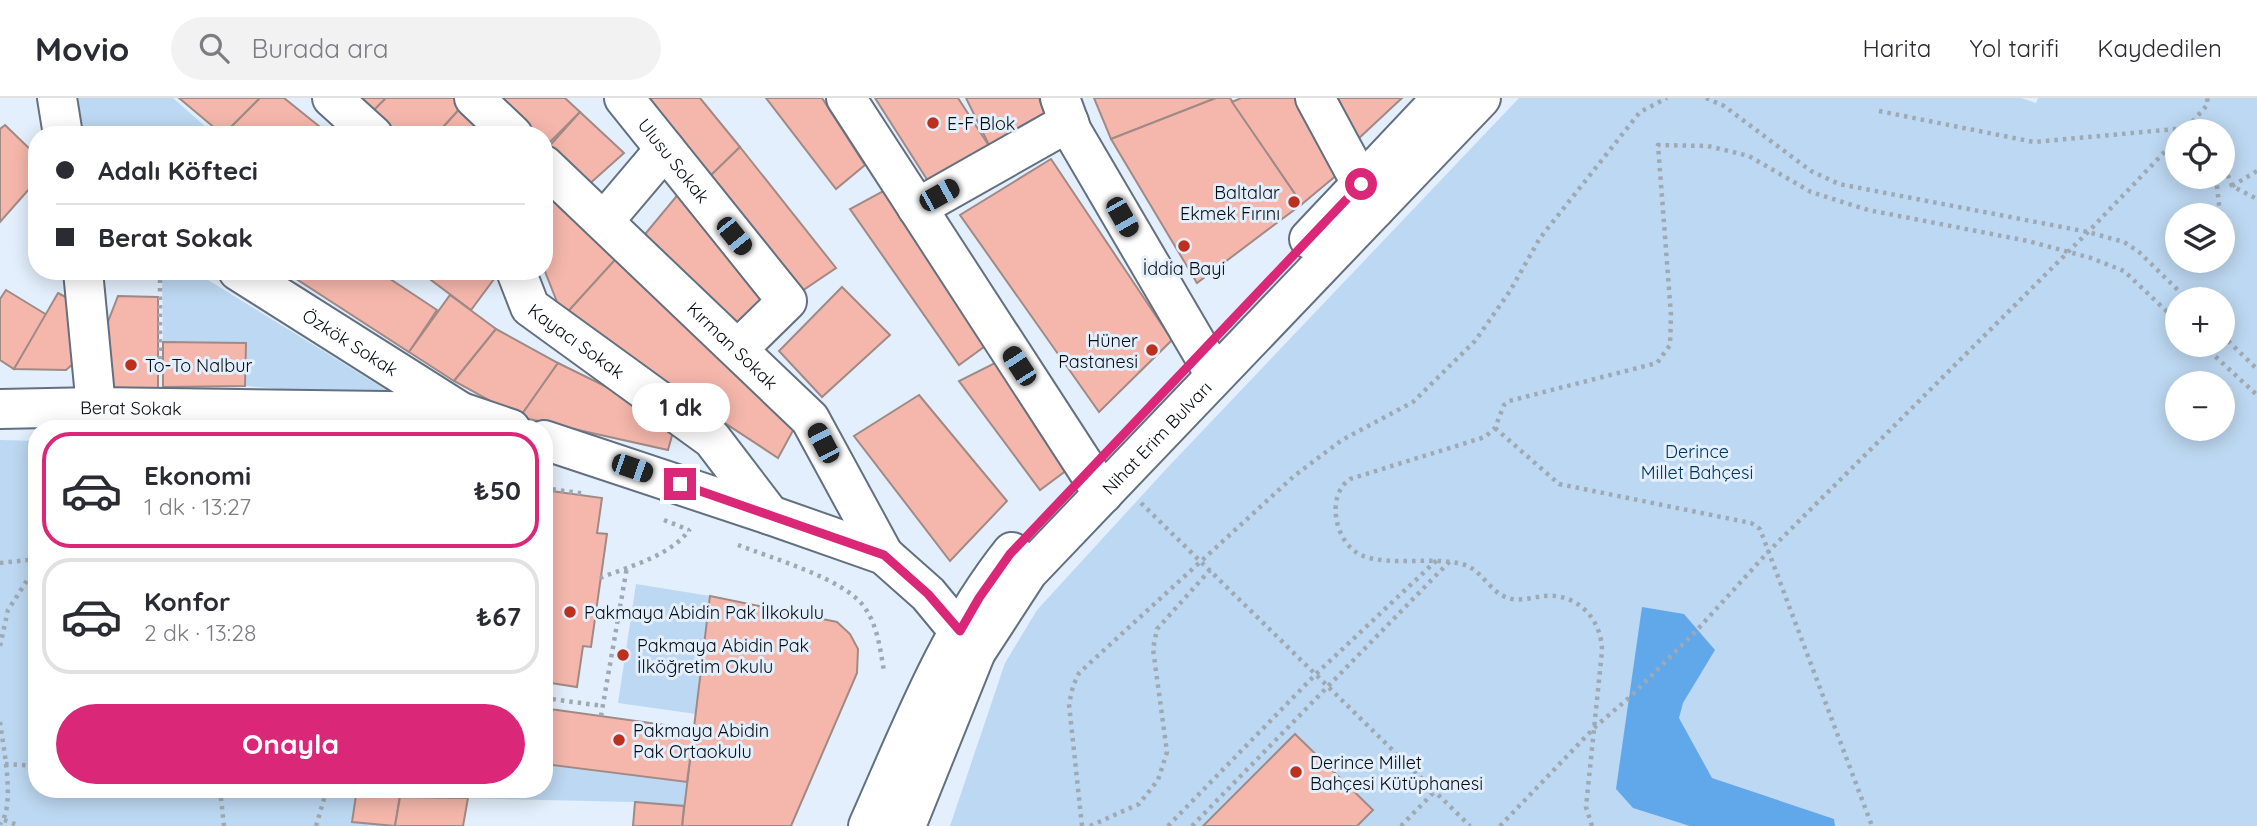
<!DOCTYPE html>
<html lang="tr">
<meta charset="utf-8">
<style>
body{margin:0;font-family:Quicksand,sans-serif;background:#f2f2f3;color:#2b2b33;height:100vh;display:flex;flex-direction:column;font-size:26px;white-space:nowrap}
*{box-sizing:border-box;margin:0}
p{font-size:23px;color:#7c7c81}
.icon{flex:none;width:38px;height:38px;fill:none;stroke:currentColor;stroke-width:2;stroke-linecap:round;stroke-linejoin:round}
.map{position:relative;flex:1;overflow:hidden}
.drawer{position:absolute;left:28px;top:322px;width:525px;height:378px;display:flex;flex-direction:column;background:#fff;border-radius:28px;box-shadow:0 4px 18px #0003}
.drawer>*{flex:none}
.hud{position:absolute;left:28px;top:28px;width:525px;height:154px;border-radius:28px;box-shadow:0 4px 18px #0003;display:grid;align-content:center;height:154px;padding:0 28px;background:#fff}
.controls{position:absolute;left:2165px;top:21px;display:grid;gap:14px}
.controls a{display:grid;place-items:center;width:70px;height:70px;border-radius:50%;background:#fff;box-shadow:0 4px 18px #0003;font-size:35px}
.end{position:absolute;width:32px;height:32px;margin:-16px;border:9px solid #db2777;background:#fff;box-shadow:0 0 0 4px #fff}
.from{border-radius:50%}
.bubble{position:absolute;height:49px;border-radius:24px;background:#fff;box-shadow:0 4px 18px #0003;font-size:23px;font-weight:700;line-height:49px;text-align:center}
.car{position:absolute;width:21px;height:42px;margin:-21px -10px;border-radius:9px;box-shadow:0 0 5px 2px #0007;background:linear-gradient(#222 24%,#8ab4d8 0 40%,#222 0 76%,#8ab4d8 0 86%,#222 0)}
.hud b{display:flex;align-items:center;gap:24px;height:66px;font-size:26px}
.hud b+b{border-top:2px solid #e1e1e2}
.hud i{width:18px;height:18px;background:#2b2b33}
ul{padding:12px 0 0;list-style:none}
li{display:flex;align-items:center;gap:21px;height:116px;margin:0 14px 10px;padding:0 14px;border:4px solid #e1e1e2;border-radius:28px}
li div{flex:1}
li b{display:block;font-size:26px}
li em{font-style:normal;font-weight:700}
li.selected{border-color:#db2777}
li>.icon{width:63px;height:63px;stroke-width:1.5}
.button{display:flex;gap:14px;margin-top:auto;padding:14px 28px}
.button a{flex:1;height:80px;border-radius:42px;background:#db2777;color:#fff;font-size:28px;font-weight:700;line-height:80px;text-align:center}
header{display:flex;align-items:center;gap:42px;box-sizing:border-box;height:98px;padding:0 35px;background:#fff;border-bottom:2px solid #e1e1e2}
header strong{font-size:33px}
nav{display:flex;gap:38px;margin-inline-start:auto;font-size:24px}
.search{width:490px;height:63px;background:#f2f2f3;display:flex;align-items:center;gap:18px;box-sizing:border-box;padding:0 24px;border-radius:38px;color:#7c7c81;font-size:26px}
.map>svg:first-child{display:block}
</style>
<header>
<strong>Movio</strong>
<div class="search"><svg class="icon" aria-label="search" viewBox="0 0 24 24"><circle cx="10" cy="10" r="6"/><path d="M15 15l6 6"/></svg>Burada ara</div>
<nav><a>Harita</a><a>Yol tarifi</a><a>Kaydedilen</a></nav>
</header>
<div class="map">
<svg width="2257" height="728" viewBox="0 0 2257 728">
<rect width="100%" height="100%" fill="#e3effc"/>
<g fill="#bdd8f2" fill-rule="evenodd">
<polygon points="73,0 173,0 215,37 76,37"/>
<path d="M 1519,0 L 2021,0 L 2036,5 L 2038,0 L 2257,0 L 2257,728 L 950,728 L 1005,565 L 1037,512 L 1169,368 ZM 2177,33 L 2222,33 L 2222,79 L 2177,79 ZM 2177,117 L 2222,117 L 2222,163 L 2177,163 ZM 2177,201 L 2222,201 L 2222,247 L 2177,247 ZM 2177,285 L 2222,285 L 2222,331 L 2177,331 Z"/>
<polygon points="162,174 208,182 401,301 245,288 245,245 163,244"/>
<polygon points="0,342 37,343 37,691 544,691 544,666 687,684 684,708 635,704 400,699 395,728 0,728"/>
<polygon points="636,486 710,498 696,616 618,605"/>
</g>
<polygon fill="#61a8eb" points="1642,509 1684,516 1715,552 1683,605 1679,620 1712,680 1834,721 1835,728 1690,728 1633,710 1616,691"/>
<g fill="#f5b7ac" stroke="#a08a86" stroke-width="2">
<polygon points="179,0 260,0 223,37"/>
<polygon points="260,0 284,0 330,37 223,37"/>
<polygon points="355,0 386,0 371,15"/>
<polygon points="386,0 458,0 464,6 436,37 395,37 371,15"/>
<polygon points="495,0 565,0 580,14 544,50 544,37 528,37"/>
<polygon points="639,0 700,0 740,49 704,84"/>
<polygon points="766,0 822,0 865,67 836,91"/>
<polygon points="875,0 958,0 991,51 928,83"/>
<polygon points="966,0 1039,0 1048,26 991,51"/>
<polygon points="1094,0 1216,0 1111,41"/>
<polygon points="1216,0 1230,0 1302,106 1197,185 1111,41"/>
<polygon points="1241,0 1296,0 1338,76 1302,106 1232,4"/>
<polygon points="1338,0 1402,0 1357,42"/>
<polygon points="464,6 498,37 436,37"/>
<polygon points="580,14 624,55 577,97 544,54"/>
<polygon points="5,27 37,58 37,82 0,124 0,31"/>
<polygon points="740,49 836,170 787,203 704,84"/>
<polygon points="1051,61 1172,242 1099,314 960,117"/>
<polygon points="553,88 624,152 563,219 544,171 544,98"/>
<polygon points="887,91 988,246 959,267 850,111"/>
<polygon points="680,94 774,198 737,234 641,141"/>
<polygon points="624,152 796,327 778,360 563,219"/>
<polygon points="284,173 378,173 437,212 409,254"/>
<polygon points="419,173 500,173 471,212"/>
<polygon points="842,189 890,237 822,299 779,253"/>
<polygon points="6,192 47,217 14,271 0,262 0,201"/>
<polygon points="58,195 75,204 82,258 66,272 14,271"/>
<polygon points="450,197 496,231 454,283 409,254"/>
<polygon points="118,198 158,199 158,297 106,295 102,239"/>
<polygon points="496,231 558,265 520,319 454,283"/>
<polygon points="163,244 246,245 245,288 163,289"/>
<polygon points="999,263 1071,369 1040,392 959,283"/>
<polygon points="558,265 676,323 668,352 520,319"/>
<polygon points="919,297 1007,403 950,463 854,338"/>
<polygon points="544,392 602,400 597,435 607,436 591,549 583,548 577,589 544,584"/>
<polygon points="710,498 837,524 850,536 858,551 857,575 791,728 682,728"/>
<polygon points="550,611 694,631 687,684 544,666"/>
<polygon points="1295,636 1373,712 1357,728 1203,728"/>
<polygon points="357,691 401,691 395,728 352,724"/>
<polygon points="400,699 468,700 463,728 395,728"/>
<polygon points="635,704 684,708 682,728 633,728"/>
</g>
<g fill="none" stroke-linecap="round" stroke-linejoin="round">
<defs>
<g id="minor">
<polyline points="57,0 63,37"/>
<polyline points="332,0 373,37"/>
<polyline points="474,0 513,37"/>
<path id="s1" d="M 624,0 L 787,203 L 738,251"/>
<polyline points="846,0 1103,396"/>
<polyline points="1060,0 1072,33 1215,277"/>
<polyline points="1315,0 1375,111"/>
<path id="s2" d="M 544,67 L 810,321 L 884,457"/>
<polyline points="917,110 1069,24"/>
<polyline points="604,123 665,51"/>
<polyline points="83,173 96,309"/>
<path id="s3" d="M 238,173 L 461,314"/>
<path id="s4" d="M 516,173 L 530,209 L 712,341 L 770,417"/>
<path id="s5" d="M 0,311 L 96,309 L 461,314 L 511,331"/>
<polyline points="544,342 770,417 884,457 928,496 976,554"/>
</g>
<g id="major">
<polyline points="1309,141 1442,0"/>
<path d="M 868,728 C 910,634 947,535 1012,454"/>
<path id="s6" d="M 906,728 L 976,554 L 1028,474 L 1481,0"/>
</g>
</defs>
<use href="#minor" stroke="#62707f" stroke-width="42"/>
<use href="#major" stroke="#62707f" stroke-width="42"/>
<g stroke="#9fa9b3" stroke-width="4.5" stroke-dasharray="3.5 5" stroke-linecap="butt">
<polyline points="1706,0 1724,8 1811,73 1839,86 2088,134 2124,144 2139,154 2187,201"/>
<polyline points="1879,13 2034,44 2187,30 2191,33"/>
<polyline points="2187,30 2208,6 2207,0"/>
<polyline points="2168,50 2177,59"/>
<polyline points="2222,61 2232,88 2257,101"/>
<polyline points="2216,79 2220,116"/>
<polyline points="2232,88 2257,73"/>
<polyline points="160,173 160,274"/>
<polyline points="2222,237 2257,271"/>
<polyline points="2203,247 2257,297"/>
<polyline points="1495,330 1559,386 1751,425 1760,431 1872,728"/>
<polyline points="544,390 586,396"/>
<polyline points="1141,405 1470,728"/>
<polyline points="664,422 689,432"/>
<path d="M 738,447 C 771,460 846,481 865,510 C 878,529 880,551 884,573"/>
<polyline points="0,465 37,461"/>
<path d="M 600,480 C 630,468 671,458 690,431"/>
<polyline points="0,548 8,512 37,467"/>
<polyline points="544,600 603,608"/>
<polyline points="601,618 627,469"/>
<path d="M 0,624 C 3,648 16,709 0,726"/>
<polyline points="5,666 37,668"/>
<polyline points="220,691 224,728"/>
<polyline points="4,722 20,728"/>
<polyline points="316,728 327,691"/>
<polyline points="1082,728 1069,606 1073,588 1079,575 1294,378 1342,342 1413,304 1475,243 1510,193 1540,140 1640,14 1667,0"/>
<polyline points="1090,728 1139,706 1158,682 1167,654 1153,551 1157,531 1210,472"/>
<polyline points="1168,728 1316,576 1437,462"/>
<polyline points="1192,728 1450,463"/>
<polyline points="1401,728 1435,693"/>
<polyline points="1500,728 1596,628 1630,599 1697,532 1768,454 2088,134 2177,41"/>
<path d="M 1592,728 L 1586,709 L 1602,553 C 1602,522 1578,495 1545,498 C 1533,499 1520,504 1508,500 C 1489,494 1482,471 1462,466 C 1431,458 1388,469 1361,457 C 1335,445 1325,398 1350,381 L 1485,339 L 1495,330 L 1504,307 L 1509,303 L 1657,265 L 1670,247 L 1671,217 L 1658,47 L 1708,48 L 1749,58 L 1811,94 L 1868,112 L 2028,143 L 2091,160 L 2124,173 L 2177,223"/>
</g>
<use href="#minor" stroke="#fff" stroke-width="38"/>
<use href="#major" stroke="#fff" stroke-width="38"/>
</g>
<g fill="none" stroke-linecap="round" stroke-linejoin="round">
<polyline stroke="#db2777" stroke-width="9" points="680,386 884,457 928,496 960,533 979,500 1010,456 1361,86"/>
</g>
<g fill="#bd301e" stroke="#e3effc" stroke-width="2.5">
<circle cx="933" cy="25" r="7"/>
<circle cx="1294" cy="104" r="7"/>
<circle cx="1184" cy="148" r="7"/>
<circle cx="1152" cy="252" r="7"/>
<circle cx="131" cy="267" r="7"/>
<circle cx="570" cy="514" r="7"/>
<circle cx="623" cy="557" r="7"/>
<circle cx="619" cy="642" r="7"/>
<circle cx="1296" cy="674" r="7"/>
</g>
<g text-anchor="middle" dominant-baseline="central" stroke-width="6" stroke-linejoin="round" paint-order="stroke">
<g font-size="18" fill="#070c11" stroke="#e3effc" text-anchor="start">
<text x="947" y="25">E-F Blok</text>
<text x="1280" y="94" text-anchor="end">Baltalar<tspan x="1280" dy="21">Ekmek Fırını</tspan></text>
<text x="1184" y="170" text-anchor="middle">İddia Bayi</text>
<text x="1138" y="242" text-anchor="end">Hüner<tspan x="1138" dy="21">Pastanesi</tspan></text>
<text x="145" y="267">To-To Nalbur</text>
<text x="584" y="514">Pakmaya Abidin Pak İlkokulu</text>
<text x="637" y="547">Pakmaya Abidin Pak<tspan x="637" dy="21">İlköğretim Okulu</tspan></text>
<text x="633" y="632">Pakmaya Abidin<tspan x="633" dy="21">Pak Ortaokulu</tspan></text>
<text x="1310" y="664">Derince Millet<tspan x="1310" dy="21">Bahçesi Kütüphanesi</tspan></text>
</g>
<g font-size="18" fill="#070c11" stroke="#e3effc">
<text stroke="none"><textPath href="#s1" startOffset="80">Ulusu Sokak</textPath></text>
<text stroke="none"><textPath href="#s4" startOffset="96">Kayacı Sokak</textPath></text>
<text stroke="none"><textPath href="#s3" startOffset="133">Özkök Sokak</textPath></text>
<text stroke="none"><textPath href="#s2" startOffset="261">Kırman Sokak</textPath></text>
<text stroke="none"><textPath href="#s5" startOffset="131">Berat Sokak</textPath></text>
<text stroke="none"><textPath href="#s6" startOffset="469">Nihat Erim Bulvarı</textPath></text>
</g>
<g font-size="18" fill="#003661" stroke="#e3effc">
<text x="1697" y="353">Derince<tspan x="1697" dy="21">Millet Bahçesi</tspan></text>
</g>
</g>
</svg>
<div class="controls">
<a><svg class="icon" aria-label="locate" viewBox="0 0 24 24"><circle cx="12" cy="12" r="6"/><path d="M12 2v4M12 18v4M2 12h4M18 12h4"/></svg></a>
<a><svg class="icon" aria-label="layers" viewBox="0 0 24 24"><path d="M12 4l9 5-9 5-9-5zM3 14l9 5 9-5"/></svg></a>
<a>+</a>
<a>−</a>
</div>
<i class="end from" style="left:1361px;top:86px"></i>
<i class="end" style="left:680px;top:386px"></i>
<div class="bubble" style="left:632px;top:285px;width:98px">1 dk</div>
<i class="car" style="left:939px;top:97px;rotate:61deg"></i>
<i class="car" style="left:1122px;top:119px;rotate:150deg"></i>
<i class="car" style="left:734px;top:138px;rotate:141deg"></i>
<i class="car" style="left:1019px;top:268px;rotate:327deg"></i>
<i class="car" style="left:823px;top:345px;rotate:332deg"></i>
<i class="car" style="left:632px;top:370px;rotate:109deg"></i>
<div class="hud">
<b><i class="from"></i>Adalı Köfteci</b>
<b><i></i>Berat Sokak</b>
</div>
<section class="drawer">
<ul>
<li class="selected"><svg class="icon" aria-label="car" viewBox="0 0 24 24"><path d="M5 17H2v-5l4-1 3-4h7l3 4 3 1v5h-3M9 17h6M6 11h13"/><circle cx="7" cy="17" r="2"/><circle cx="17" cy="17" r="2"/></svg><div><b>Ekonomi</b><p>1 dk · 13:27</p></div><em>₺50</em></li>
<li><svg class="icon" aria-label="car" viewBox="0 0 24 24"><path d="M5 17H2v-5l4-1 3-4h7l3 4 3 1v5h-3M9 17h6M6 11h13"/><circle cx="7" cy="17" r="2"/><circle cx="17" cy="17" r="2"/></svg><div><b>Konfor</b><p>2 dk · 13:28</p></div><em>₺67</em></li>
</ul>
<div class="button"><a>Onayla</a></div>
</section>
</div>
